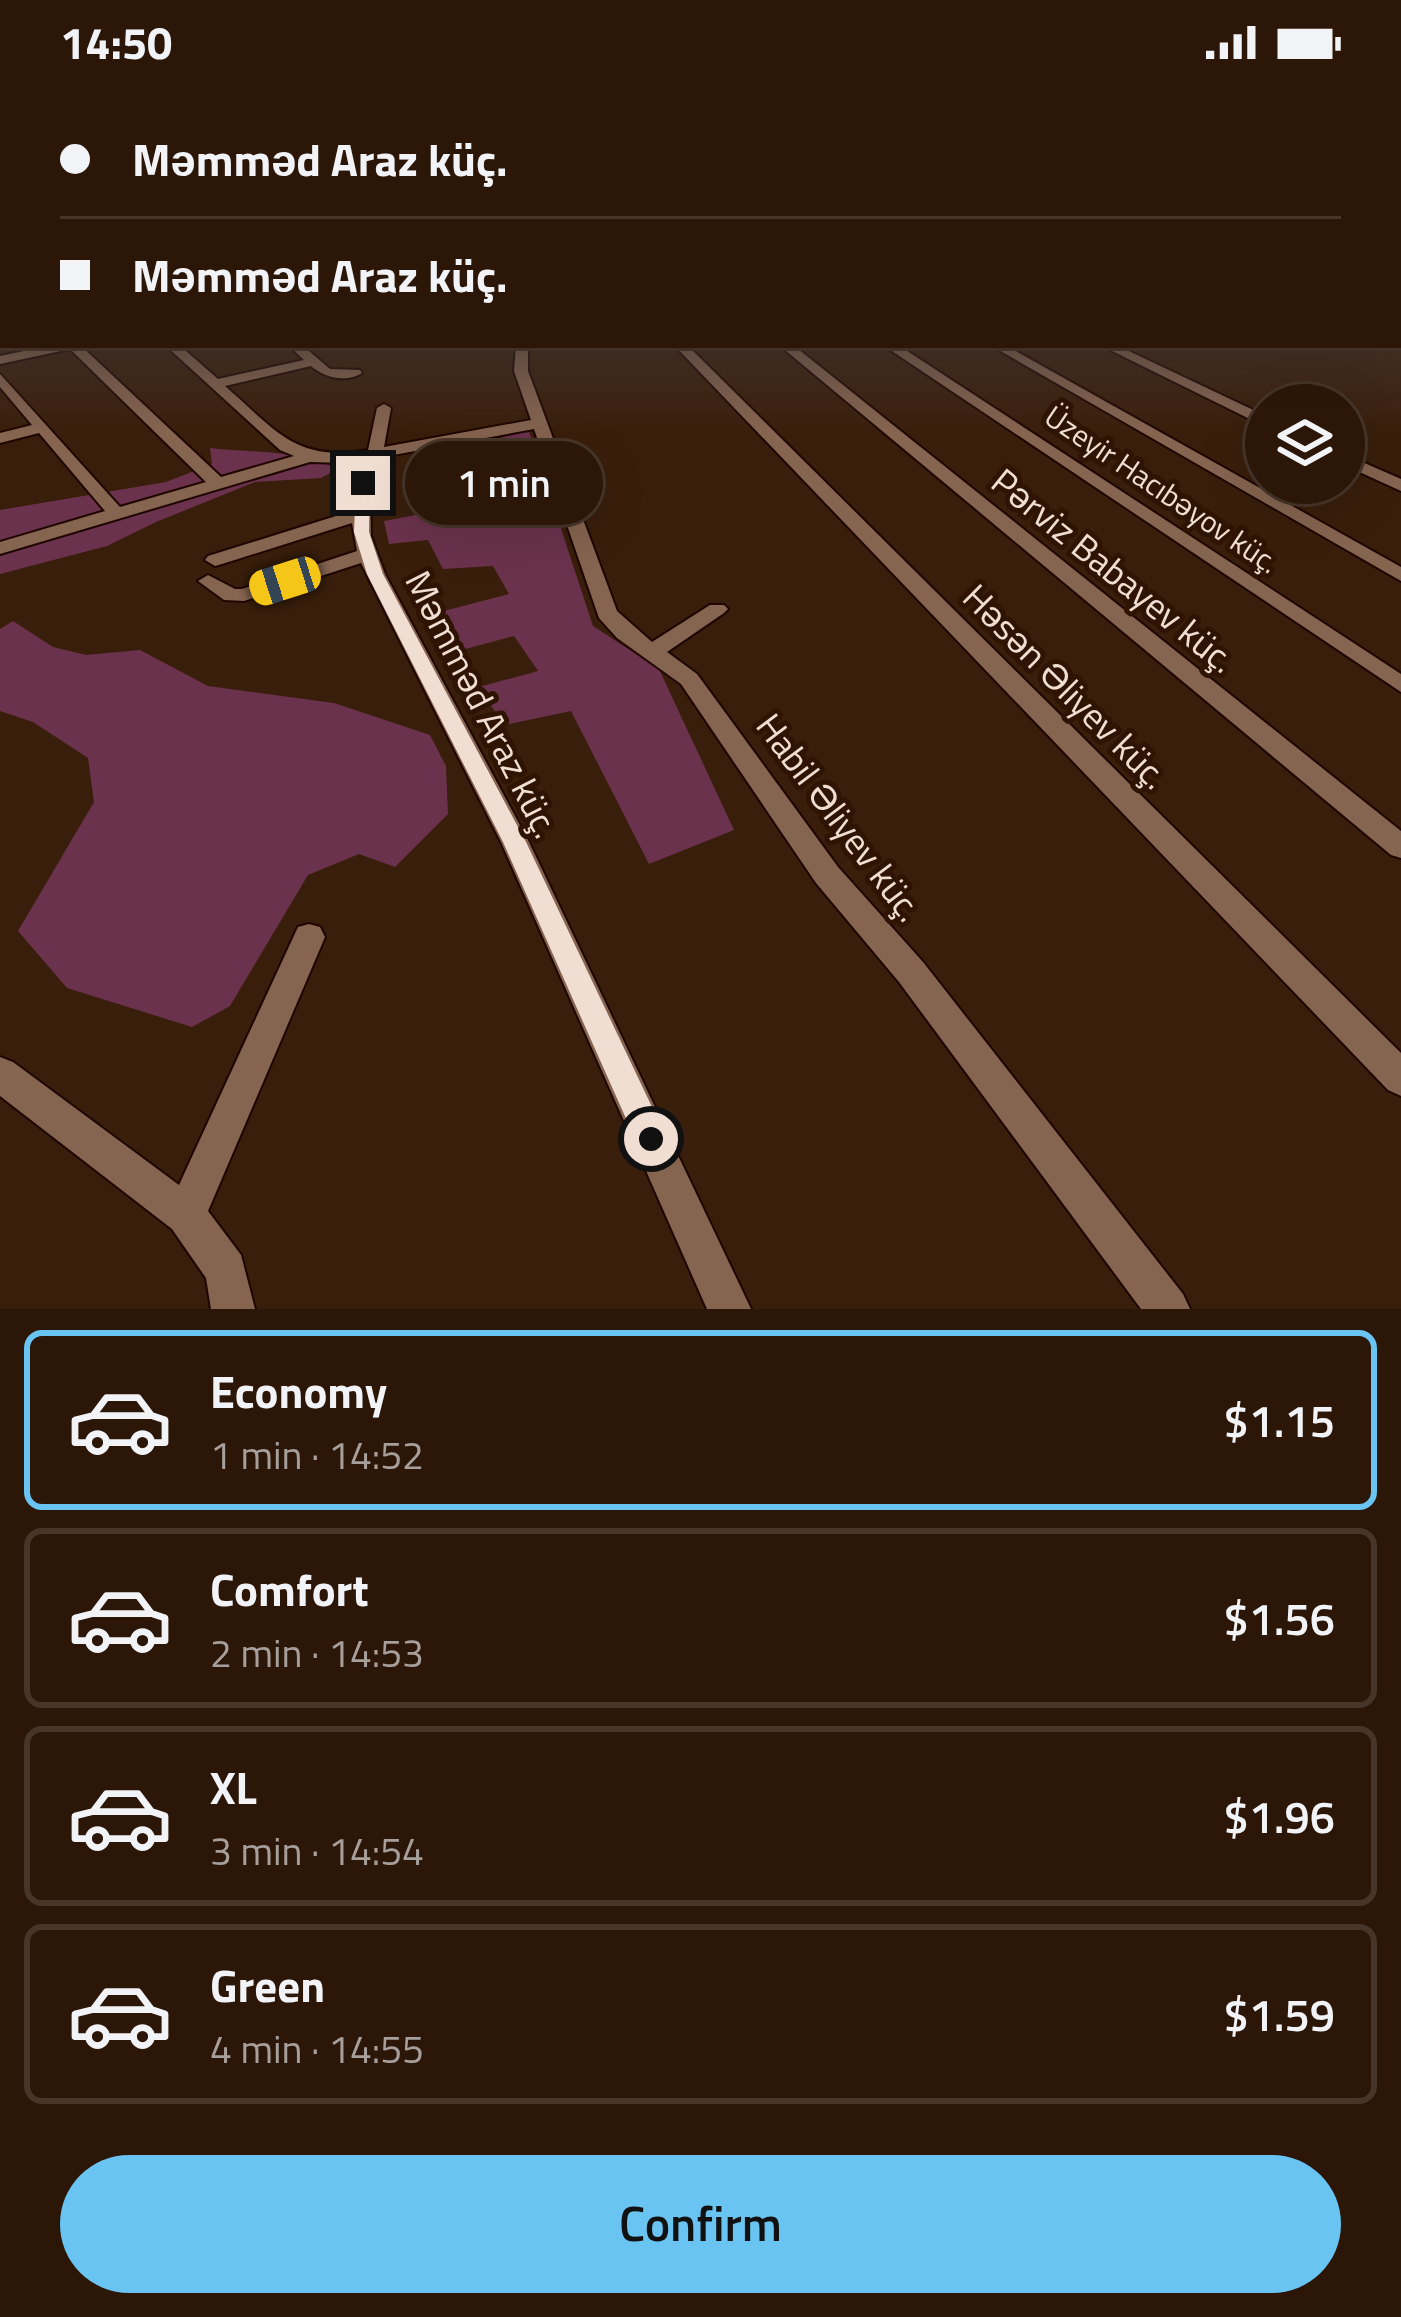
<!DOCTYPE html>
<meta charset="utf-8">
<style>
body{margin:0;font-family:"Titillium Web",sans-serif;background:#331f12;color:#f1f3f6;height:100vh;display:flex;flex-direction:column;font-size:45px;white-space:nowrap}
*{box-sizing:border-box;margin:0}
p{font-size:39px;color:#a69f9c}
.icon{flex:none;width:66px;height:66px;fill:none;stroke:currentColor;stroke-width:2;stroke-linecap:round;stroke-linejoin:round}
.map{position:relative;height:1225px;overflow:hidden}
.details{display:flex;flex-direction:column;background:#2b1608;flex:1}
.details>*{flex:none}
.banner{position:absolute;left:0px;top:0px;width:1401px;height:264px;box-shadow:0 12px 48px #0002,0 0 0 3px #473529;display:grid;align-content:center;height:264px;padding:0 60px;background:#2b1608}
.controls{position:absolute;left:1245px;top:300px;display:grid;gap:24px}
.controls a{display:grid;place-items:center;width:120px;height:120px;border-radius:50%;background:#2b1608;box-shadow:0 12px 48px #0002,0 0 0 3px #473529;font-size:60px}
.end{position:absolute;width:54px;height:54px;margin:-27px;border:15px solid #f1ded3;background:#111;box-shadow:0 0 0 6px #111}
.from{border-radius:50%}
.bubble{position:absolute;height:84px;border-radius:42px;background:#2b1608;box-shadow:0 12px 48px #0002,0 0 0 3px #473529;font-size:39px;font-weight:600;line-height:84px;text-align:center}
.car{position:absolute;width:36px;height:72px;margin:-36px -18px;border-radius:15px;box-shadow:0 0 9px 3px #0007;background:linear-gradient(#f5c518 24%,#345 0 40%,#f5c518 0 76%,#345 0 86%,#f5c518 0)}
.banner b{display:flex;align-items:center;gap:42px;height:114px;font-size:45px}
.banner b+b{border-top:3px solid #473529}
.banner i{width:30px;height:30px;background:#f1f3f6}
ul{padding:21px 0 0;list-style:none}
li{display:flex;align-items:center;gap:36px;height:180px;margin:0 24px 18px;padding:0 36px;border:6px solid #473529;border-radius:18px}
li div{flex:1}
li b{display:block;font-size:45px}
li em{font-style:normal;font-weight:600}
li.active{border-color:#69c4f1}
li>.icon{width:108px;height:108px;stroke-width:1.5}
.action{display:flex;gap:24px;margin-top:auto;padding:24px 60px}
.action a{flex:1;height:138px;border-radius:72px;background:#69c4f1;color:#111;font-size:48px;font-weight:600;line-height:138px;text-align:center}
.status{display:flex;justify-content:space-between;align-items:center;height:84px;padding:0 60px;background:#2b1608;direction:ltr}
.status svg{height:33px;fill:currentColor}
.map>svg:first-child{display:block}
</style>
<div class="status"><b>14:50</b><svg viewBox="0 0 49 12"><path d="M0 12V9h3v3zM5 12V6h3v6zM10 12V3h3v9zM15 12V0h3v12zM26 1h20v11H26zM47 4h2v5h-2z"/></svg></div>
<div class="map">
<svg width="1401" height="1225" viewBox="0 0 1401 1225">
<rect width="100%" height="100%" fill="#391e0b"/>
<g fill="#6b324d">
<polygon points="529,347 593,542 659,585 734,746 649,780 571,627 504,641 479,603 538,587 514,552 451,569 436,529 509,510 493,482 443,485 428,456 389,460 384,437 494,416 471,361"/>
<path d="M 210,364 C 250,369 300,365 337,385 L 321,394 L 255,398 L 156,438 L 107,462 L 0,490 L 0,426 L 166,398 L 212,380 Z"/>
<polygon points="13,537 53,563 86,571 140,566 208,602 334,619 430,651 446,682 448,730 395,783 359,770 308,791 230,922 192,943 67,904 18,847 94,718 88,674 33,638 0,627 0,545"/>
</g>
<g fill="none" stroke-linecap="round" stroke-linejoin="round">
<defs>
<g id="minor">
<rect x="0" y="212" width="3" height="6"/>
<polygon points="1398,228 1401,229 1401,238 1398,237"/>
<path d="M 53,261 L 80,261 L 221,393 L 294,372 L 280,366 L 165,261 L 179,261 L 218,295 L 304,276 L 288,261 L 302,261 L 330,285 L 360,286 L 362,289 C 346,299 325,294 311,282 L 225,302 C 275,345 295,379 368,366 L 377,324 L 384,320 L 391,324 L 384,363 L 531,336 L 514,287 L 516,261 L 528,261 L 528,287 L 617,527 L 652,558 L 710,521 L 724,521 L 728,525 L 724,529 L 667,568 L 697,590 L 838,783 L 923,878 L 1183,1210 L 1190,1225 L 1141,1225 L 899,898 L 816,799 L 681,600 L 617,554 L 599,534 L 534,345 L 361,377 L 370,402 L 371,452 L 385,490 L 529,758 L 751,1225 L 707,1225 L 501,758 L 361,479 L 244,517 L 224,516 L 198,497 L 208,491 L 235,505 L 242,505 L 357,467 L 352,439 L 222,480 L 215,482 L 205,476 L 208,472 L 352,427 L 352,402 L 345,379 L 310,378 L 0,470 L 0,458 L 105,427 L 39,349 L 0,359 L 0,349 L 32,341 L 0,303 L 0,290 L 120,423 L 206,398 L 70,265 L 0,280 L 0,272 Z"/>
<polygon points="674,261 687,261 1401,969 1401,1012 1388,1006"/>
<polygon points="779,261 793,261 1401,747 1401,774 1391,771"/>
<polygon points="883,261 898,261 1401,590 1401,608"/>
<polygon points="990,261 1005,261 1401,483 1401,497"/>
<polygon points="1100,261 1116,261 1266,332 1266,343"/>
<polygon points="1344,370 1401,395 1401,407 1344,381"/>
<polygon points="309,840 320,843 325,853 208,1127 241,1171 255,1225 211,1225 206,1194 172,1145 0,1012 0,973 13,978 179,1101 298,843"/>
</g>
</defs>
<use href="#minor" stroke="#1f0600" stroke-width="4"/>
<use href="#minor" fill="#856450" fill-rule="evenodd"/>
</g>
<linearGradient id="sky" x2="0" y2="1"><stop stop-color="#1f1006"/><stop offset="0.51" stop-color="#4e413f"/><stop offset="1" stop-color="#4e413f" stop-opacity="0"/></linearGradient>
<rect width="1401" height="349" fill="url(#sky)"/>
<polygon fill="#f1ded3" points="363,395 370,399 369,448 383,490 526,758 662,1044 667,1055 662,1066 651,1071 640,1066 503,758 367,490 354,448 356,399"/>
<g text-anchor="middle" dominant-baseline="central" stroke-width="10" stroke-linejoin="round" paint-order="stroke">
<g font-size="30" fill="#f1ded3" stroke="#2f1403">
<text transform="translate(1162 405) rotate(34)">Üzeyir Hacıbəyov küç.</text>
</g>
<g font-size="36" fill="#f1ded3" stroke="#2f1403">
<text transform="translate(1114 486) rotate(39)">Pərviz Babayev küç.</text>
<text transform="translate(1066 602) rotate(45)">Həsən Əliyev küç.</text>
<text transform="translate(483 620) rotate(63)">Məmməd Araz küç.</text>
<text transform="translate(840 733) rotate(53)">Habil Əliyev küç.</text>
</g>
</g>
</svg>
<div class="controls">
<a><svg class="icon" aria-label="layers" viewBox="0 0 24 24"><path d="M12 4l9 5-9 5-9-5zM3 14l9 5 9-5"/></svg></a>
</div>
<i class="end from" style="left:651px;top:1055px"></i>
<i class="end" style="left:363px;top:399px"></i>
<div class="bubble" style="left:405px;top:357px;width:198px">1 min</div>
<i class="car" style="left:285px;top:497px;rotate:252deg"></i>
<div class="banner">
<b><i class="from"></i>Məmməd Araz küç.</b>
<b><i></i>Məmməd Araz küç.</b>
</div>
</div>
<section class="details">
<ul>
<li class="active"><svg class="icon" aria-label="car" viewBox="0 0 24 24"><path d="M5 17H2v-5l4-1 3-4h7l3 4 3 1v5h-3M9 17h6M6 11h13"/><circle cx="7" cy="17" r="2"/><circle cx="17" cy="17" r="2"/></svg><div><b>Economy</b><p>1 min · 14:52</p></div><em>$1.15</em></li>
<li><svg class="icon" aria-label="car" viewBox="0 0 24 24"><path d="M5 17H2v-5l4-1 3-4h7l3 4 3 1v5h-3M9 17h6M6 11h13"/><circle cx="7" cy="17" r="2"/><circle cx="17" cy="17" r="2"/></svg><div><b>Comfort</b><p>2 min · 14:53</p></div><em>$1.56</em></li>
<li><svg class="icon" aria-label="car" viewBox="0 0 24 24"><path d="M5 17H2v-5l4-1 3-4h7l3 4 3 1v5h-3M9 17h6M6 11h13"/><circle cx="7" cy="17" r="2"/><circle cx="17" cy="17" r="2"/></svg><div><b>XL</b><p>3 min · 14:54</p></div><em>$1.96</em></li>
<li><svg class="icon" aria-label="car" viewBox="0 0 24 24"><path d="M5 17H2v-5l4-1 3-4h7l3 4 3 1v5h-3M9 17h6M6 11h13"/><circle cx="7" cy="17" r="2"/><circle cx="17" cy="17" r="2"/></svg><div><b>Green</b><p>4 min · 14:55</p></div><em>$1.59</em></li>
</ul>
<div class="action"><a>Confirm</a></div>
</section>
